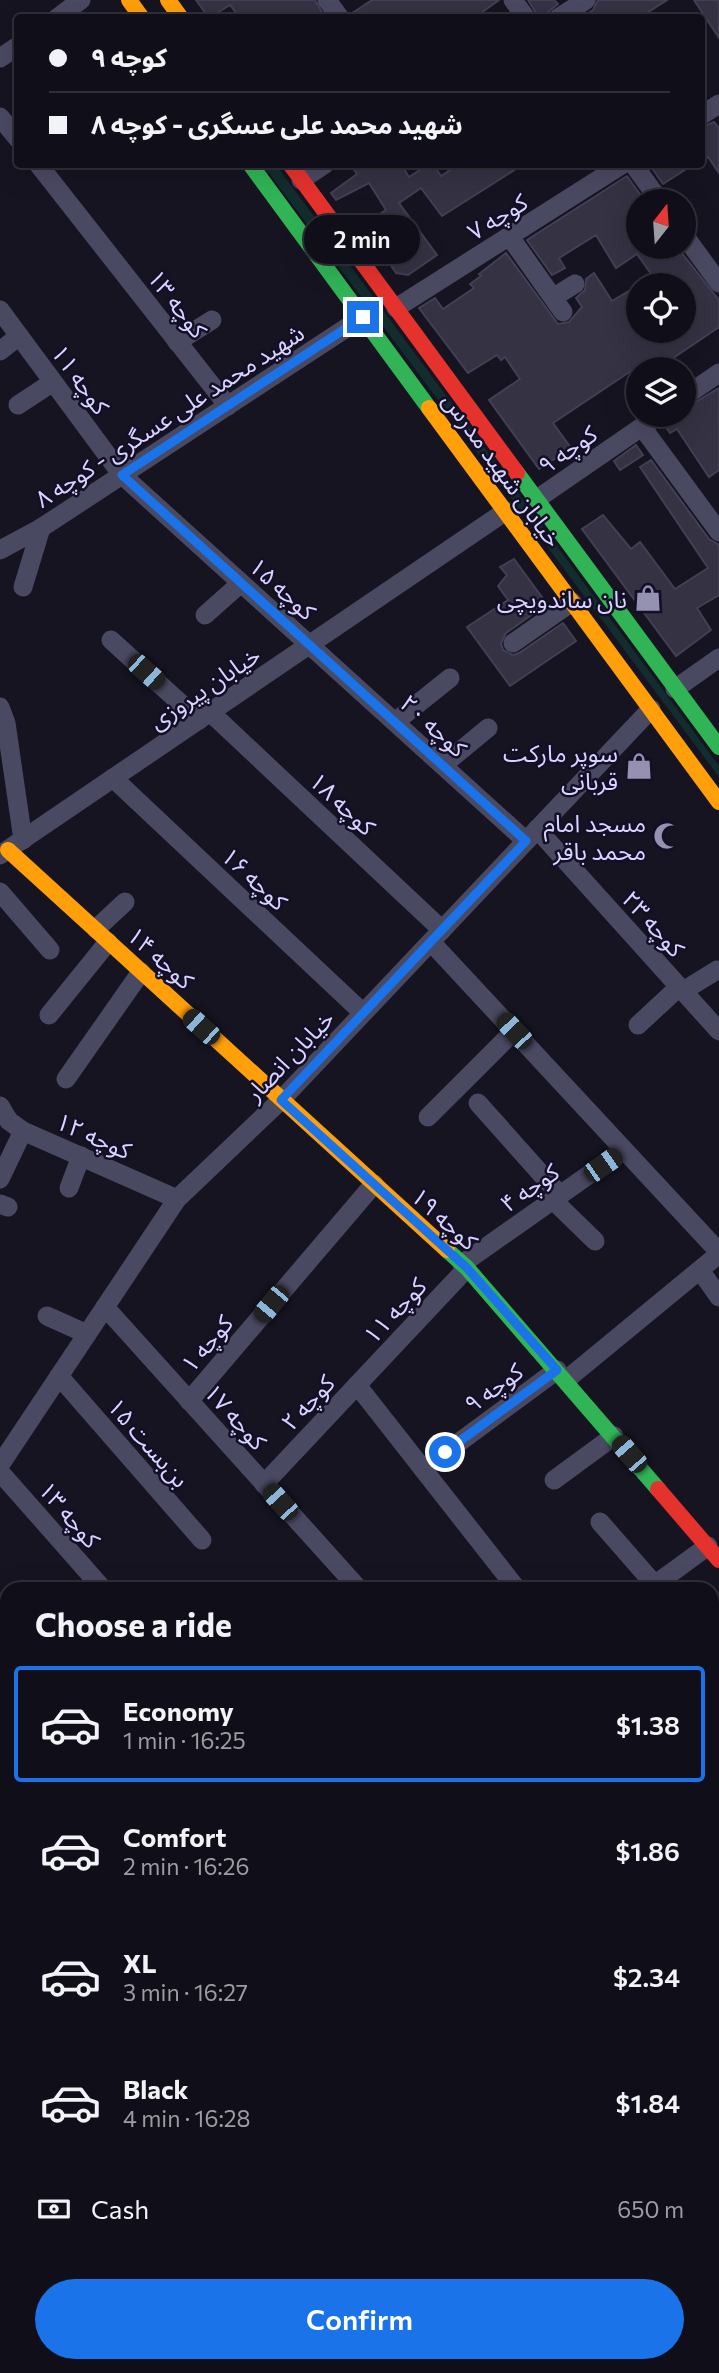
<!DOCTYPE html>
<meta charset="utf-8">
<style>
body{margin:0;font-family:Commissioner,"Noto Sans Arabic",sans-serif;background:#191822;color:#f1f3f6;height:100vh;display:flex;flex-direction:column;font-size:26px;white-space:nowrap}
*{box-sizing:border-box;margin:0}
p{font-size:23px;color:#9c9ca2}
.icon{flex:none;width:38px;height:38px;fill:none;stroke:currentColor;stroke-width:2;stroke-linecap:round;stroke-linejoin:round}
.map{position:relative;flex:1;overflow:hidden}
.sheet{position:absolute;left:0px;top:1582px;width:719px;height:791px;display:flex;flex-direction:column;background:#100f19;border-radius:21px 21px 0 0;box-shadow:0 7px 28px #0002,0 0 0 2px #302f38}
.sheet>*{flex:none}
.banner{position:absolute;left:14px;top:14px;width:691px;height:154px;border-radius:7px;box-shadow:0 7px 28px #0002,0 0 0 2px #302f38;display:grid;align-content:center;height:154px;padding:0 35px;background:#100f19}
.needle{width:46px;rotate:17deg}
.buttons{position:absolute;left:626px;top:189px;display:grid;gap:14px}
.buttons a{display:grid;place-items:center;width:70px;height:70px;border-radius:50%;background:#100f19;box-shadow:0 7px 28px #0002,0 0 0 2px #302f38;font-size:35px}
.end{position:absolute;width:32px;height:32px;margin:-16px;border:9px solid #1a73e8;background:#fff;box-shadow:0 0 0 4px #fff}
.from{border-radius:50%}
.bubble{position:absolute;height:49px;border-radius:24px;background:#100f19;box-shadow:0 7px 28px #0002,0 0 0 2px #302f38;font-size:23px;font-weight:600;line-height:49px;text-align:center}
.car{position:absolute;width:21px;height:42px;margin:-21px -10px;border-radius:9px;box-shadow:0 0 5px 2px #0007;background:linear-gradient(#222 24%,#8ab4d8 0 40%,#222 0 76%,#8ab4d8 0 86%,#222 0)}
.banner b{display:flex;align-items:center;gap:24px;height:66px;font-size:26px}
.banner b+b{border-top:2px solid #302f38}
.banner i{width:18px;height:18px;background:#f1f3f6}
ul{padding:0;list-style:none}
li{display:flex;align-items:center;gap:21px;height:116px;margin:0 14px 10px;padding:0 21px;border:4px solid transparent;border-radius:7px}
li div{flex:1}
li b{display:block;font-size:26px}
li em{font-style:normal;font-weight:600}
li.on{border-color:#1a73e8}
li>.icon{width:63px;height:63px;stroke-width:1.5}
h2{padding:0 35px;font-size:32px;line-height:84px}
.pay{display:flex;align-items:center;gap:18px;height:77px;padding:0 35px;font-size:26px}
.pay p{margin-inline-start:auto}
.primary-button{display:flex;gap:14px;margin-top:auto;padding:14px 35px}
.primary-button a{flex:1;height:80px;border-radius:42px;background:#1a73e8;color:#fff;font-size:28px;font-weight:600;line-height:80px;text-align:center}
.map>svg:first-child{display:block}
</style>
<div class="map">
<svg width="719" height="2373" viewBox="0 0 719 2373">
<rect width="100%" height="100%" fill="#161421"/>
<polygon fill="#132c2d" points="263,165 276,165 719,766 719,777"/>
<g fill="#343243" stroke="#433f54" stroke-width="2">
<polygon points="196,0 315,0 325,18 240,18 230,5 209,18"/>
<polygon points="372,0 499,0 474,18 352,18 351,14"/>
<polygon points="528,0 554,0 558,4 548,12 546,18 539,18"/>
<polygon points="598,0 667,0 639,18 581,18 593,10"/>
<polygon points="694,0 719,0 719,38"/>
<polygon points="714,122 719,128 719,173 708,157 702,160 702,127"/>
<polygon points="350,164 401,164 409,177 429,164 433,164 441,176 459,164 524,164 442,216 421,188 399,203 437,255 408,275 396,273 383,253 396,245 392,237 395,235 381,213 386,210 369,183 336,200 331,193 357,174"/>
<polygon points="649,164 694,164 663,184"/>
<polygon points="627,176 644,200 636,206 639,208 639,247 677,247 719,300 719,327 660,367 652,357 553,423 571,448 539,469 489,400 520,379 505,357 501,360 497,355 468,373 419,308 435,298 443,309 474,288 470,284 481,276 479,274 506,253 558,324 569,322 582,307 576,298 585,290 586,279 594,273 612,301 639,285 639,331 684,331 684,285 659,285 637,254 616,268 596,235 559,258 565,268 552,275 527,240"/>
<polygon points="719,388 719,470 709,477 677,429 670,433 665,426 671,415 684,415 684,409"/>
<polygon points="636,445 643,455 620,470 614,461"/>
<polygon points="651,460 709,539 719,545 719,595 697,608 711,630 676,656 582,529 603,515 631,549 640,542 675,589 708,568 640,467"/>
<polygon points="514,559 547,604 506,633 501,643 503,650 513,655 519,653 563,623 576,641 510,686 467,627 508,600 498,586 507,575 500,567"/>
</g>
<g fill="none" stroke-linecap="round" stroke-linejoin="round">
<g stroke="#4a4962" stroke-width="19">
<polyline points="327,0 340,18"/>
<polyline points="513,0 526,18"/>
<polyline points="57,18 81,0"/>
<polyline points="558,18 586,0"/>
<polyline points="0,58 18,46"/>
<polyline points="702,115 719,104"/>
<polyline points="0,117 18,139"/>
<polyline points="38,164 228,406"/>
<polyline points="633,164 660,201"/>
<polyline points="301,180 325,164"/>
<polyline points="684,235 719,283"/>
<polyline points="510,237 563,312"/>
<polyline points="554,297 575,284"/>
<polyline points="396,308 623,164"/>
<polyline points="0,310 122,475 526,841"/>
<polyline points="177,342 212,320"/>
<polyline points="0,351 19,336"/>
<polyline points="684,397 719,373"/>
<polyline points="18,405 53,382"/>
<polyline points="642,427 719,532"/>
<polyline points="537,499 659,415"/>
<polyline points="0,550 41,528 363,317"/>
<polyline points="23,587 41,528"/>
<polyline points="205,615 241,583"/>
<polyline points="111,640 199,720"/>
<polyline points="513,643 572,602"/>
<polyline points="675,689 719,658"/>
<polyline points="0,707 6,723 23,840"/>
<polyline points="210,712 442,930"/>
<polyline points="395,722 450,678"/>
<polyline points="443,765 488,728"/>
<polyline points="113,778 363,1013"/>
<polyline points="537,829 719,1031"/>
<polyline points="0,855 506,511"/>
<polyline points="0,892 50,950"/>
<polyline points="96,929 125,902"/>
<polyline points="431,942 719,1252"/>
<polyline points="683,991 717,970"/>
<polyline points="49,1015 108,942"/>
<polyline points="638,1025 679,987"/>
<polyline points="66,1079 141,972"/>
<polyline points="478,1103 560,1195"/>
<polyline points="0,1106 9,1121 23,1131 177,1199"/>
<polyline points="428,1117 514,1031"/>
<polyline points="0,1179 23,1131"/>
<polyline points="69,1188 81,1156"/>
<polyline points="553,1200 595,1241"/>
<polyline points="0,1204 8,1207"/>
<polyline points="462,1264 624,1150"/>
<polyline points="700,1270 719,1297"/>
<polyline points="105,1307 359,1589"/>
<polyline points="47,1316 87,1334"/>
<polyline points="59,1376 202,1540"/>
<polyline points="566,1380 719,1254"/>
<polyline points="357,1385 517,1589"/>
<polyline points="189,1401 374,1184"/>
<polyline points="0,1465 177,1199 281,1100 651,709"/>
<polyline points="423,1469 557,1370"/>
<polyline points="0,1472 103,1589"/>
<polyline points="554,1480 614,1436"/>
<polyline points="264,1484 467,1268"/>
<polyline points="600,1522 655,1585"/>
<polyline points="649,1589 708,1546"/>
<polyline points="712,1659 719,1654"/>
<polyline points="0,1720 7,1728"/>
<polyline points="712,1750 719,1744"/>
<polyline points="0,1813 7,1807"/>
<polyline points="716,1893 719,1896"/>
<polyline points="0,2019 7,2013"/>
<polyline points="712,2153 719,2164"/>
<polyline points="0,2212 7,2206"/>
<polyline points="464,2366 469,2373"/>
<polyline points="663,2366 668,2373"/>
</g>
<g stroke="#30b455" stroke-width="16">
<polyline points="250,164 429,408"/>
<polyline points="517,473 719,747"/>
<polyline points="447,1250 467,1268 658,1489"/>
</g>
<g stroke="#ff9f0a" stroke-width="16">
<polyline points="129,0 142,18"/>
<polyline points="168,0 181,18"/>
<polyline points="429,408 719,802"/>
<polyline points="8,850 447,1250"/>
<polyline points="712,1971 719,1966"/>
<polyline points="712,2079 719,2073"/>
<polyline points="245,2373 253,2366"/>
</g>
<g stroke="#e5322d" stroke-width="16">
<polyline points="290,164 517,473"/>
<polyline points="658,1489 719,1560"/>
<polyline points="0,1981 7,1990"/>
<polyline points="370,2373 379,2366"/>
</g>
</g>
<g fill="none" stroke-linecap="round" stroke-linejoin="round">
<polyline stroke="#1a73e8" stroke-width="9" points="363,317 122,475 526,841 281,1100 467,1268 557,1370 445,1452"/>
</g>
<defs>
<symbol id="shop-bare" viewBox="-9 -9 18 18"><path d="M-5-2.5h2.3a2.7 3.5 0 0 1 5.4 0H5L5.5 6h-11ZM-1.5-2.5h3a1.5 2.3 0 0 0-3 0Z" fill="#9591b1" stroke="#130f26" stroke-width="2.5" paint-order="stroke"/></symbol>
<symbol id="mosque-bare" viewBox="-9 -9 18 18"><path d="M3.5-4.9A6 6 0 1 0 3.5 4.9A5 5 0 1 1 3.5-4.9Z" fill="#9591b1" stroke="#130f26" stroke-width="2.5" paint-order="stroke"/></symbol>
</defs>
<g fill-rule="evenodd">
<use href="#shop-bare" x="629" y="579" width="38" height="38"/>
<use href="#shop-bare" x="620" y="747" width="38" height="38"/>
<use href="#mosque-bare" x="648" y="817" width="38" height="38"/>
</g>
<g text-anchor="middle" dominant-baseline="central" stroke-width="5" stroke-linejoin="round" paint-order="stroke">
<g font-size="24" fill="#d9d4ff" stroke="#130f26">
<text transform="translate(497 216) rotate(-32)">کوچه ۷</text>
<text transform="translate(178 303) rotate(52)">کوچه ۱۳</text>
<text transform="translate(81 379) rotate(54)">کوچه ۱۱</text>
<text transform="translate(169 415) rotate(-33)">شهید محمد علی عسگری - کوچه ۸</text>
<text transform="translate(567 449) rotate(-35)">کوچه ۹</text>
<text transform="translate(503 469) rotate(54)">خیابان شهید مدرس</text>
<text transform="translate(283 588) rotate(42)">کوچه ۱۵</text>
<text transform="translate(204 687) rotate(-34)">خیابان پیروزی</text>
<text transform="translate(434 725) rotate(42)">کوچه ۲۰</text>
<text transform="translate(343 803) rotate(43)">کوچه ۱۸</text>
<text transform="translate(255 878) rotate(43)">کوچه ۱۶</text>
<text transform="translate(654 923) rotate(48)">کوچه ۲۳</text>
<text transform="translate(161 957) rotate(42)">کوچه ۱۴</text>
<text transform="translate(289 1055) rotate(-46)">خیابان انصار</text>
<text transform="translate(94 1135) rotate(24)">کوچه ۱۲</text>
<text transform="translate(529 1187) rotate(-35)">کوچه ۴</text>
<text transform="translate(445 1218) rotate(42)">کوچه ۱۹</text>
<text transform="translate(394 1310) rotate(-47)">کوچه ۱۱</text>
<text transform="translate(206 1343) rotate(-50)">کوچه ۱</text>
<text transform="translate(493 1387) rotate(-36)">کوچه ۹</text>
<text transform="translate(307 1402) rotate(-47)">کوچه ۲</text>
<text transform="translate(236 1416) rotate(48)">کوچه ۱۷</text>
<text transform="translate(149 1442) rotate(49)">بن‌بست ۱۵</text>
<text transform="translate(70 1514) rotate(49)">کوچه ۱۳</text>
</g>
<g font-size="24" fill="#d9d4ff" stroke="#130f26" text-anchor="end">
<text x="627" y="598">نان ساندویچی</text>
<text x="618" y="752">سوپر مارکت<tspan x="618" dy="28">قربانی</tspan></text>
<text x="646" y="822">مسجد امام<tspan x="646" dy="28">محمد باقر</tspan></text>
</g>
</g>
</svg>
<div class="buttons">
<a><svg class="needle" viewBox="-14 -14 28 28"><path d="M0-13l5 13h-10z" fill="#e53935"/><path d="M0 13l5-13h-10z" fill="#9c9ca2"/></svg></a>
<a><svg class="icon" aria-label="locate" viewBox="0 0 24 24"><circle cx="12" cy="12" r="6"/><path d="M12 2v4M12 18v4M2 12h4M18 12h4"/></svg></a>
<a><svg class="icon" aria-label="layers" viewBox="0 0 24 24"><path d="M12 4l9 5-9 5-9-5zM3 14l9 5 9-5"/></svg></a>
</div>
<i class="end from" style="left:445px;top:1452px"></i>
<i class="end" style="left:363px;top:317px"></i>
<div class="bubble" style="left:304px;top:215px;width:116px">2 min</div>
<i class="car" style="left:146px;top:672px;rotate:132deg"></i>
<i class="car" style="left:201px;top:1027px;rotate:312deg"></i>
<i class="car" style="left:514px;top:1031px;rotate:317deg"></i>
<i class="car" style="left:603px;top:1165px;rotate:55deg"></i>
<i class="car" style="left:271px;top:1304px;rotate:220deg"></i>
<i class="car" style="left:629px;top:1454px;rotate:319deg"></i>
<i class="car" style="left:280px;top:1502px;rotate:318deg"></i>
<div class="banner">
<b><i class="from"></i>کوچه ۹</b>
<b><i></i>شهید محمد علی عسگری - کوچه ۸</b>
</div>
<section class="sheet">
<h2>Choose a ride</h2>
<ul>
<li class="on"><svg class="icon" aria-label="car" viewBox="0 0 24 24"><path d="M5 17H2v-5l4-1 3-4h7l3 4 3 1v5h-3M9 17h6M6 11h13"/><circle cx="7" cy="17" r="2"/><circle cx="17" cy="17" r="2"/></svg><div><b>Economy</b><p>1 min · 16:25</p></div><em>$1.38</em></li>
<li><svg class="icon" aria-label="car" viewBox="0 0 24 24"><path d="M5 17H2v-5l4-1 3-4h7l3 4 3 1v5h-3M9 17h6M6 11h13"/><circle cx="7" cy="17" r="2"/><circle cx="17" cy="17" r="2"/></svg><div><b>Comfort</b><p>2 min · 16:26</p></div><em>$1.86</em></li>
<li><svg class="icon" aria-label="car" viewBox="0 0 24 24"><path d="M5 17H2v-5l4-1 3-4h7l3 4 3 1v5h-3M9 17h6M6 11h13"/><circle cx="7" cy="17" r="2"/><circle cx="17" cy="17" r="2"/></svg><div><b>XL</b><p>3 min · 16:27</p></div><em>$2.34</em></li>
<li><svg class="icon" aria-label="car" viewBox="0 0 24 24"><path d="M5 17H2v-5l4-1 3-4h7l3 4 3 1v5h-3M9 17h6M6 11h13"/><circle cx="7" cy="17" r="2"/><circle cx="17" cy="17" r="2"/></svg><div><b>Black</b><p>4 min · 16:28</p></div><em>$1.84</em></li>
</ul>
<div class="pay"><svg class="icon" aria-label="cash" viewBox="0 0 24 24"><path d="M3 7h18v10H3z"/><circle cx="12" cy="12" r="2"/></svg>Cash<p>650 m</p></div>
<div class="primary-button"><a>Confirm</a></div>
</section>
</div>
